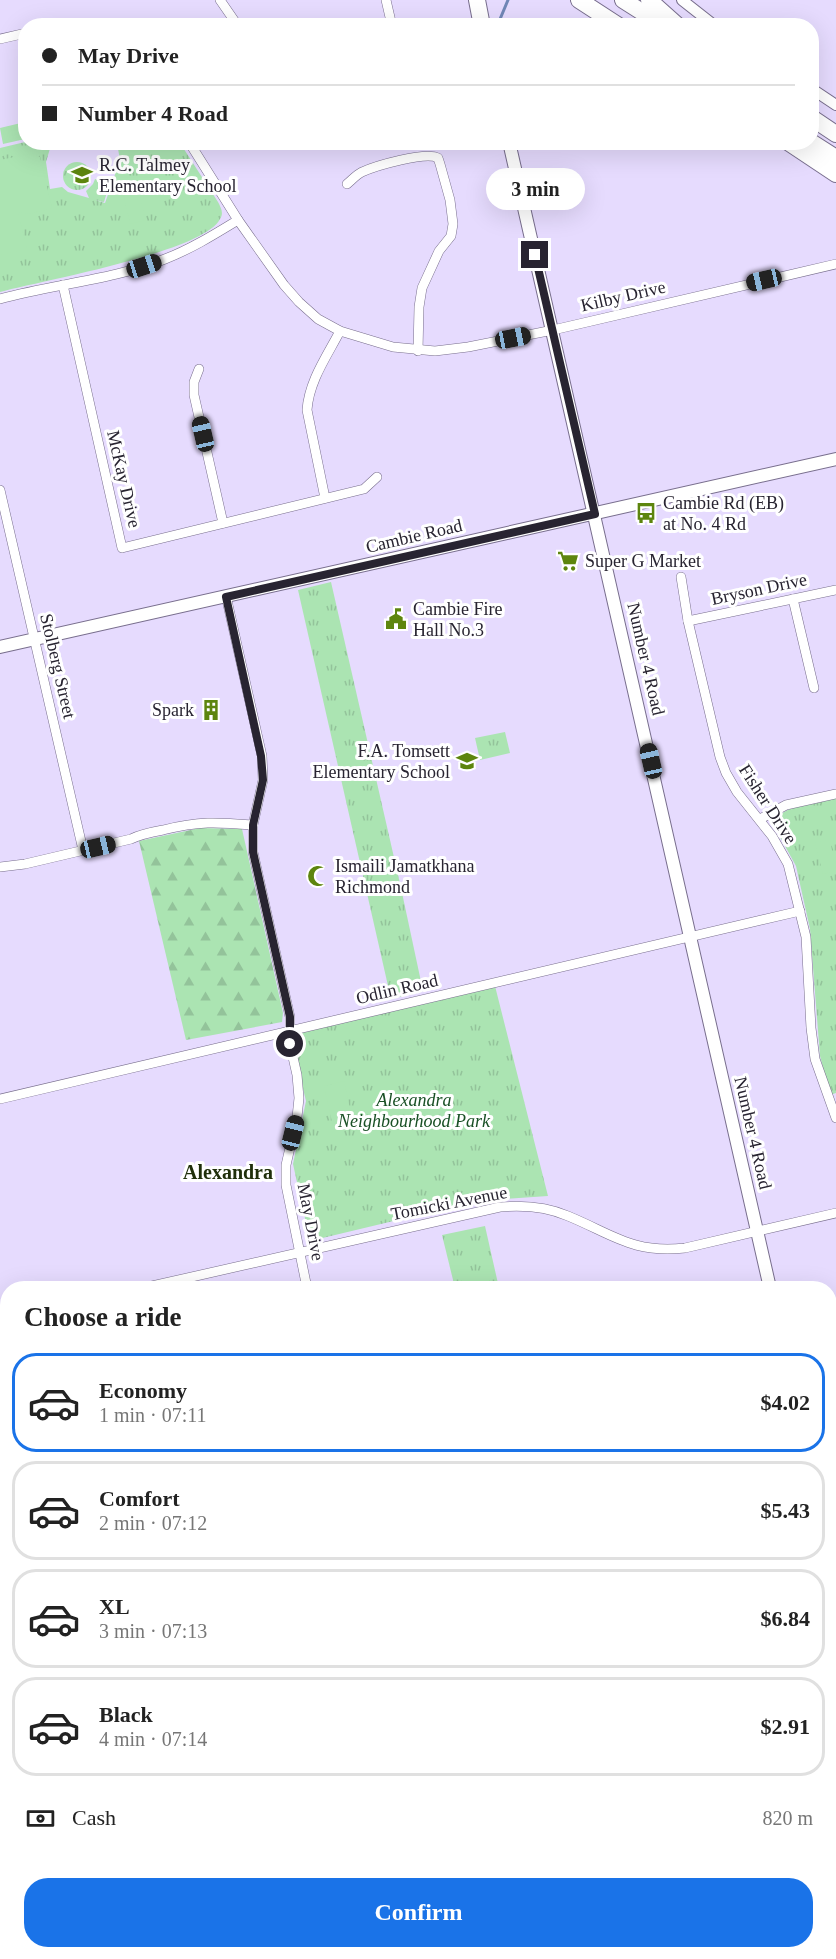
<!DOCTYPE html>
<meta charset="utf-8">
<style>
body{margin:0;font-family:Georgia,serif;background:#f6f6f6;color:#222;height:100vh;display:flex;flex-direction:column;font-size:22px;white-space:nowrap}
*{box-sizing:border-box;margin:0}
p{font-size:20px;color:#767676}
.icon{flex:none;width:33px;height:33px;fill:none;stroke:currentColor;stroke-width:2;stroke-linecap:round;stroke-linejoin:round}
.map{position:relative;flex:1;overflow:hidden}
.panel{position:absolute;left:0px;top:1281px;width:837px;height:678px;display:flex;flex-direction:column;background:#fff;border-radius:24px 24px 0 0;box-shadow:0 6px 24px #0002}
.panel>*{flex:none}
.banner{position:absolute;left:18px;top:18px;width:801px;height:132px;border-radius:24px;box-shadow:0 6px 24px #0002;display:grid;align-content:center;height:132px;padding:0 24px;background:#fff}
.end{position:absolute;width:27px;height:27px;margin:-14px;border:8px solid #282431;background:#fff;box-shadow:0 0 0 3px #fff}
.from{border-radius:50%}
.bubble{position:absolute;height:42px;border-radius:21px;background:#fff;box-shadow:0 6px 24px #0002;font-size:20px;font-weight:700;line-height:42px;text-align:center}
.car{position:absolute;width:18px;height:36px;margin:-18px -9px;border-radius:8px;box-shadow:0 0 4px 2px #0007;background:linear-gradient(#222 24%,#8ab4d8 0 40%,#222 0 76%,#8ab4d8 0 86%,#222 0)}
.banner b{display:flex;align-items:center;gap:21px;height:57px;font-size:22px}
.banner b+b{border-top:2px solid #e0e0e0}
.banner i{width:15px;height:15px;background:#222}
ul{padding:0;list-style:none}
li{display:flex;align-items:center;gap:18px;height:99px;margin:0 12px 9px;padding:0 12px;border:3px solid #e0e0e0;border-radius:24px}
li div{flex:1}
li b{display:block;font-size:22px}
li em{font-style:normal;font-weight:700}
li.current{border-color:#1a73e8}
li>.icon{width:54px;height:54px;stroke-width:1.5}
h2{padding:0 24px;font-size:27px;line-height:72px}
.pay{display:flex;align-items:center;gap:15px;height:66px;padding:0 24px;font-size:22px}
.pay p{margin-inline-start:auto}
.button{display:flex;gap:12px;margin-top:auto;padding:12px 24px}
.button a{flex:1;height:69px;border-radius:24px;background:#1a73e8;color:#fff;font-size:24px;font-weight:700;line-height:69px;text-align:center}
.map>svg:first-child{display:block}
</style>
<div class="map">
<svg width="836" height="1959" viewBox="0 0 836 1959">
<defs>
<pattern id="grass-tufts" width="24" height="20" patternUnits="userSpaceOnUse" patternTransform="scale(1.5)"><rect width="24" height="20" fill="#abe4b2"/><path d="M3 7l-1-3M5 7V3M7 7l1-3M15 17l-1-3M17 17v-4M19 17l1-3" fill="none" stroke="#93c39a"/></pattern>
<pattern id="forest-firs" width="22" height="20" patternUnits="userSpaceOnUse" patternTransform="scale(1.5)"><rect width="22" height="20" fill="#abe4b2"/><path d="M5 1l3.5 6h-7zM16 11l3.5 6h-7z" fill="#93c39a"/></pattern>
<pattern id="wetland-marsh" width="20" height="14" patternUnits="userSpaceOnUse" patternTransform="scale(1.5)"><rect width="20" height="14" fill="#abe4b2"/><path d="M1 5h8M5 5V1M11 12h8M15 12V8" fill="none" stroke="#93c39a"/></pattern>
</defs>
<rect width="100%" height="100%" fill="#e6dbfe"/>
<g fill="url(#grass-tufts)">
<path d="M 25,142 L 44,143 L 51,145 L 46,162 L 50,189 L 62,187 L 68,192 L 89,198 L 86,191 L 93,184 L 95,179 L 108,183 L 108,189 L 104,202 L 95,200 L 105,203 L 120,160 L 117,143 L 180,143 L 218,202 C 221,208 224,213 220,219 C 204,252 40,281 0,292 L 0,148 Z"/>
<circle cx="77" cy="176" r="14"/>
<polygon points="331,582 401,888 423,991 391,999 298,590"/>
<polygon points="505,732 510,753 480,760 475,738"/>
<path d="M 836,798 L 836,1093 L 830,1095 L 820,1056 L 810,929 L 796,866 L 774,826 C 776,805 819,802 836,798 Z"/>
<polygon points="495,986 548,1196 477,1201 310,1241 293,1164 306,1101 290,1035"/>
<polygon points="485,1226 499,1288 455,1288 442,1235"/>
<polygon points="830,1637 836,1644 836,1959 0,1959 0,1805 7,1803 8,1952 830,1952"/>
</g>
<polygon fill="url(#forest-firs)" points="200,828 242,829 283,1013 282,1022 186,1040 139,841"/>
<polygon fill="url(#wetland-marsh)" points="830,1697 836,1728 836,1959 425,1959 430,1952 830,1952"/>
<g fill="#abe4b2">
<polygon points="25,122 25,139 3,144 0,128"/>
<polygon points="33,153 40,157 52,208 29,214 18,212 27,249 0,255 0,160"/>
<polygon points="138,189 146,220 130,224 123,192"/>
<polygon points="830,840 836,871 823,874 815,843"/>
<polygon points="344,1081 352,1118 332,1122 324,1086"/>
</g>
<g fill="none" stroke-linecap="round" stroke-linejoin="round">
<g stroke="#7187b7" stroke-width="3">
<polyline points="498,24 508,0"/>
<polyline points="0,1935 8,1932"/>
</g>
<defs>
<g id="minor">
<polyline points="220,0 238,26"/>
<polyline points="386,0 392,26"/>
<polyline points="0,39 26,33"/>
<polyline points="189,142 238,220 284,285 299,302 318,319 340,331 393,347 435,351 468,347 553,330 836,264"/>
<path d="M 347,184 C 352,180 356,175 362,172 C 375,166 426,151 438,158 L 440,164 L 450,200 L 453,224 L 451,236 L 439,251 L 422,288 L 419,307 L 418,351"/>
<polyline points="63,285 122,548 364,489 377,477"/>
<path d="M 0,299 C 54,284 113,280 165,259 C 191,249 215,234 238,220"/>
<polyline points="199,369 194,382 194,395 223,523"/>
<polyline points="0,490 83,850"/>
<path d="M 325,498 L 307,410 C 309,381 327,356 340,331"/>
<polyline points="681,577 688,621 720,757 726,773 737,792 772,836 788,864 806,937 811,1028 815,1059 836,1118"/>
<polyline points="226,596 262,756 263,780 253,825 253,852 290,1017 290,1044 297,1075 299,1098 297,1117 286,1165 286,1185 307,1288"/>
<polyline points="793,599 814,688"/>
<polyline points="688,621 836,590"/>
<polyline points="760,819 786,805 836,794"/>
<path d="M 0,867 L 25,864 L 131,839 C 141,834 152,832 163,830 C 199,821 216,822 253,825"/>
<polyline points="0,1099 800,911"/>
<path d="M 143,1288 L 500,1207 C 523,1205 545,1206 568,1216 C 612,1234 633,1254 685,1248 L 836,1213"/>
<polyline points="0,1322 8,1320"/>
<polyline points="0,1552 8,1550"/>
</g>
<g id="tertiary">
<polyline points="682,0 715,26"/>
<polyline points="812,89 836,105"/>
</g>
<g id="secondary">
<polyline points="509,142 770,1288"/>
<polyline points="0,647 836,459"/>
<polyline points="830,1546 836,1574"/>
<polyline points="830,1591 836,1589"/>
<polyline points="830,1612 836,1611"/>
<polyline points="830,1630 836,1634"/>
<polyline points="0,1782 8,1781"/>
<polyline points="0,1798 8,1796"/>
</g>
<g id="motorway">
<polyline points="477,0 482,26"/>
<polyline points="579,0 619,26"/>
<polyline points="623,0 664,26"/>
<polyline points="649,0 678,26"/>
<polyline points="812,118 836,134"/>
<polyline points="788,142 836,174"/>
<polyline points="811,142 836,158"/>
</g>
</defs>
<use href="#minor" stroke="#786e8d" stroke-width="10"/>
<use href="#tertiary" stroke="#786e8d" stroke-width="12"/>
<use href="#secondary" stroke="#786e8d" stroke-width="14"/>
<use href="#motorway" stroke="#786e8d" stroke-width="18"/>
<use href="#minor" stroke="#fff" stroke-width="9"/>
<use href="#tertiary" stroke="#fff" stroke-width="10"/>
<use href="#secondary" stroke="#fff" stroke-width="12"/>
<use href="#motorway" stroke="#fff" stroke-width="16"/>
</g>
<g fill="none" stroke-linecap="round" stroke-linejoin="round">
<polyline stroke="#282431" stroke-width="8" points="290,1044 290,1017 253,852 253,825 263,780 261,756 226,597 595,514 535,255"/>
</g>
<defs>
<symbol id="school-bare" viewBox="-9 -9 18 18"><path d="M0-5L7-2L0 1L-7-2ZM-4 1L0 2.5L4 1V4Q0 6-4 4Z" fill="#5d850e" stroke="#fff" stroke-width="2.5" paint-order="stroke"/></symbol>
<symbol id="bus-bare" viewBox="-9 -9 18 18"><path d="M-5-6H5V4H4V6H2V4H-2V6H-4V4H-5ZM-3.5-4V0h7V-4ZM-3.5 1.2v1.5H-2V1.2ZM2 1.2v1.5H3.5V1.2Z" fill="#5d850e" stroke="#fff" stroke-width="2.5" paint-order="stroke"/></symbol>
<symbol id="supermarket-bare" viewBox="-9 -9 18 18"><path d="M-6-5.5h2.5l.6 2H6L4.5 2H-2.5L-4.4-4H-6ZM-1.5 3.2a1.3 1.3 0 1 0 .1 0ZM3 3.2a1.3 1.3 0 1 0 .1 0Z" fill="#5d850e" stroke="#fff" stroke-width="2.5" paint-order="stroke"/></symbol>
<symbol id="civic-bare" viewBox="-9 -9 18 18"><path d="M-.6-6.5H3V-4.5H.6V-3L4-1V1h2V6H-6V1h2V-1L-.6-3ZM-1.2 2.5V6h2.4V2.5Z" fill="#5d850e" stroke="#fff" stroke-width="2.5" paint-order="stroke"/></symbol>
<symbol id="building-bare" viewBox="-9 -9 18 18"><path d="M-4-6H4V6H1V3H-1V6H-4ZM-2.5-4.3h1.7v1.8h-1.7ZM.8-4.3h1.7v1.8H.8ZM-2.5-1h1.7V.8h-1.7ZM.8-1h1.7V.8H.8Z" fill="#5d850e" stroke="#fff" stroke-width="2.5" paint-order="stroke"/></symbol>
<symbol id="mosque-bare" viewBox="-9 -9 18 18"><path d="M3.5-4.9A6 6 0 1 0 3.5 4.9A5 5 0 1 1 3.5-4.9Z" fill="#5d850e" stroke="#fff" stroke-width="2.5" paint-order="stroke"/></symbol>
</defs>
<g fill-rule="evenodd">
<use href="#school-bare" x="67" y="160" width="30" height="30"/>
<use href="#bus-bare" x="631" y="498" width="30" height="30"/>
<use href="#supermarket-bare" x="553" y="546" width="30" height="30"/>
<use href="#civic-bare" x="381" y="604" width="30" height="30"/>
<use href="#building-bare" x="196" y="695" width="30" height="30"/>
<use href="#school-bare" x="452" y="746" width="30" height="30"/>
<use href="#mosque-bare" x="303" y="861" width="30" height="30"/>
</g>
<g text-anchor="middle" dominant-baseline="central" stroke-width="6" stroke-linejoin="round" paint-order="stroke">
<g font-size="18" fill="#282431" stroke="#fff" text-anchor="start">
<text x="99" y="165">R.C. Talmey<tspan x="99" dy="21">Elementary School</tspan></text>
<text x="663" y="503">Cambie Rd (EB)<tspan x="663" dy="21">at No. 4 Rd</tspan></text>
<text x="585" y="561">Super G Market</text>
<text x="413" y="609">Cambie Fire<tspan x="413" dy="21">Hall No.3</tspan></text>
<text x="194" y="710" text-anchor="end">Spark</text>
<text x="450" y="751" text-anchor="end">F.A. Tomsett<tspan x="450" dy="21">Elementary School</tspan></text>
<text x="335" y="866">Ismaili Jamatkhana<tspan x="335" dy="21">Richmond</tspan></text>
</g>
<g font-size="18" fill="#282431" stroke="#fff">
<text transform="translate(623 296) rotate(-13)">Kilby Drive</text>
<text transform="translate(124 479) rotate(77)">McKay Drive</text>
<text transform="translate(414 536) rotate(-13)">Cambie Road</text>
<text transform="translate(759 589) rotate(-12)">Bryson Drive</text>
<text transform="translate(646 659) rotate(77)">Number 4 Road</text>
<text transform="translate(58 666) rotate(77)">Stolberg Street</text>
<text transform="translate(768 804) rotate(57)">Fisher Drive</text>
<text transform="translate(397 989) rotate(-13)">Odlin Road</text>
<text transform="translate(753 1133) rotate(77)">Number 4 Road</text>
<text transform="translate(449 1203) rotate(-11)">Tomicki Avenue</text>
<text transform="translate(311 1222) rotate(79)">May Drive</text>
</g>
<g font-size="18" font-style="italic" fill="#195025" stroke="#fff">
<text x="414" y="1100">Alexandra<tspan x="414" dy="21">Neighbourhood Park</tspan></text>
</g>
<g font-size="20" font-weight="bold" fill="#202f0b" stroke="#fff">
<text x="228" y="1172">Alexandra</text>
</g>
</g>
</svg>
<i class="end from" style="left:290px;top:1044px"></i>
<i class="end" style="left:535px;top:255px"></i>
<div class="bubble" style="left:486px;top:168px;width:99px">3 min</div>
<i class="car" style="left:144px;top:266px;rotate:72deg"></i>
<i class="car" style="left:764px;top:280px;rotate:257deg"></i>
<i class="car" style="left:513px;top:338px;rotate:79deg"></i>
<i class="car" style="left:203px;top:434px;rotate:347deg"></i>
<i class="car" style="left:651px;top:761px;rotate:347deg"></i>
<i class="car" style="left:98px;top:847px;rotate:77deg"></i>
<i class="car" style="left:293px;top:1133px;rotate:14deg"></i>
<div class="banner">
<b><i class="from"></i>May Drive</b>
<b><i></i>Number 4 Road</b>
</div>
<section class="panel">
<h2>Choose a ride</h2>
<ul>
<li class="current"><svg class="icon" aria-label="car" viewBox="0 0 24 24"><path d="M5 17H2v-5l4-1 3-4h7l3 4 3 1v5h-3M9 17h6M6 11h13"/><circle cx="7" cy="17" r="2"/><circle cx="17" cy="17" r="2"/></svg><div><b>Economy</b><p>1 min · 07:11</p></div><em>$4.02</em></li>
<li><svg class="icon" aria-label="car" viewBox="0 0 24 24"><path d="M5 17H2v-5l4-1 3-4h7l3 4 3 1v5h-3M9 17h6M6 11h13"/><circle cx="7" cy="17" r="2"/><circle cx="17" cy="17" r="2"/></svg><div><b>Comfort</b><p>2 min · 07:12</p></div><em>$5.43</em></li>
<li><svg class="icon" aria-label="car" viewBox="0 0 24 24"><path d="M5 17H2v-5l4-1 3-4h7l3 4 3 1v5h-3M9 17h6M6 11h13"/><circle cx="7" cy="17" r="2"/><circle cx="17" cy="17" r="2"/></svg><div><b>XL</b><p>3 min · 07:13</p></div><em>$6.84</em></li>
<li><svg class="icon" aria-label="car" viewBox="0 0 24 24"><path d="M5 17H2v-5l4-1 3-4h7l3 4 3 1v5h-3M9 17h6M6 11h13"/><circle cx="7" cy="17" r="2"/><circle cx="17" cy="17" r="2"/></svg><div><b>Black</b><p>4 min · 07:14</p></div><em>$2.91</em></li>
</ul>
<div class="pay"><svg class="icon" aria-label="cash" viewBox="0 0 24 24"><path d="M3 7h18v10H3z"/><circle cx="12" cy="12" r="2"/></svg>Cash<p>820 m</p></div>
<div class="button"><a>Confirm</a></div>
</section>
</div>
